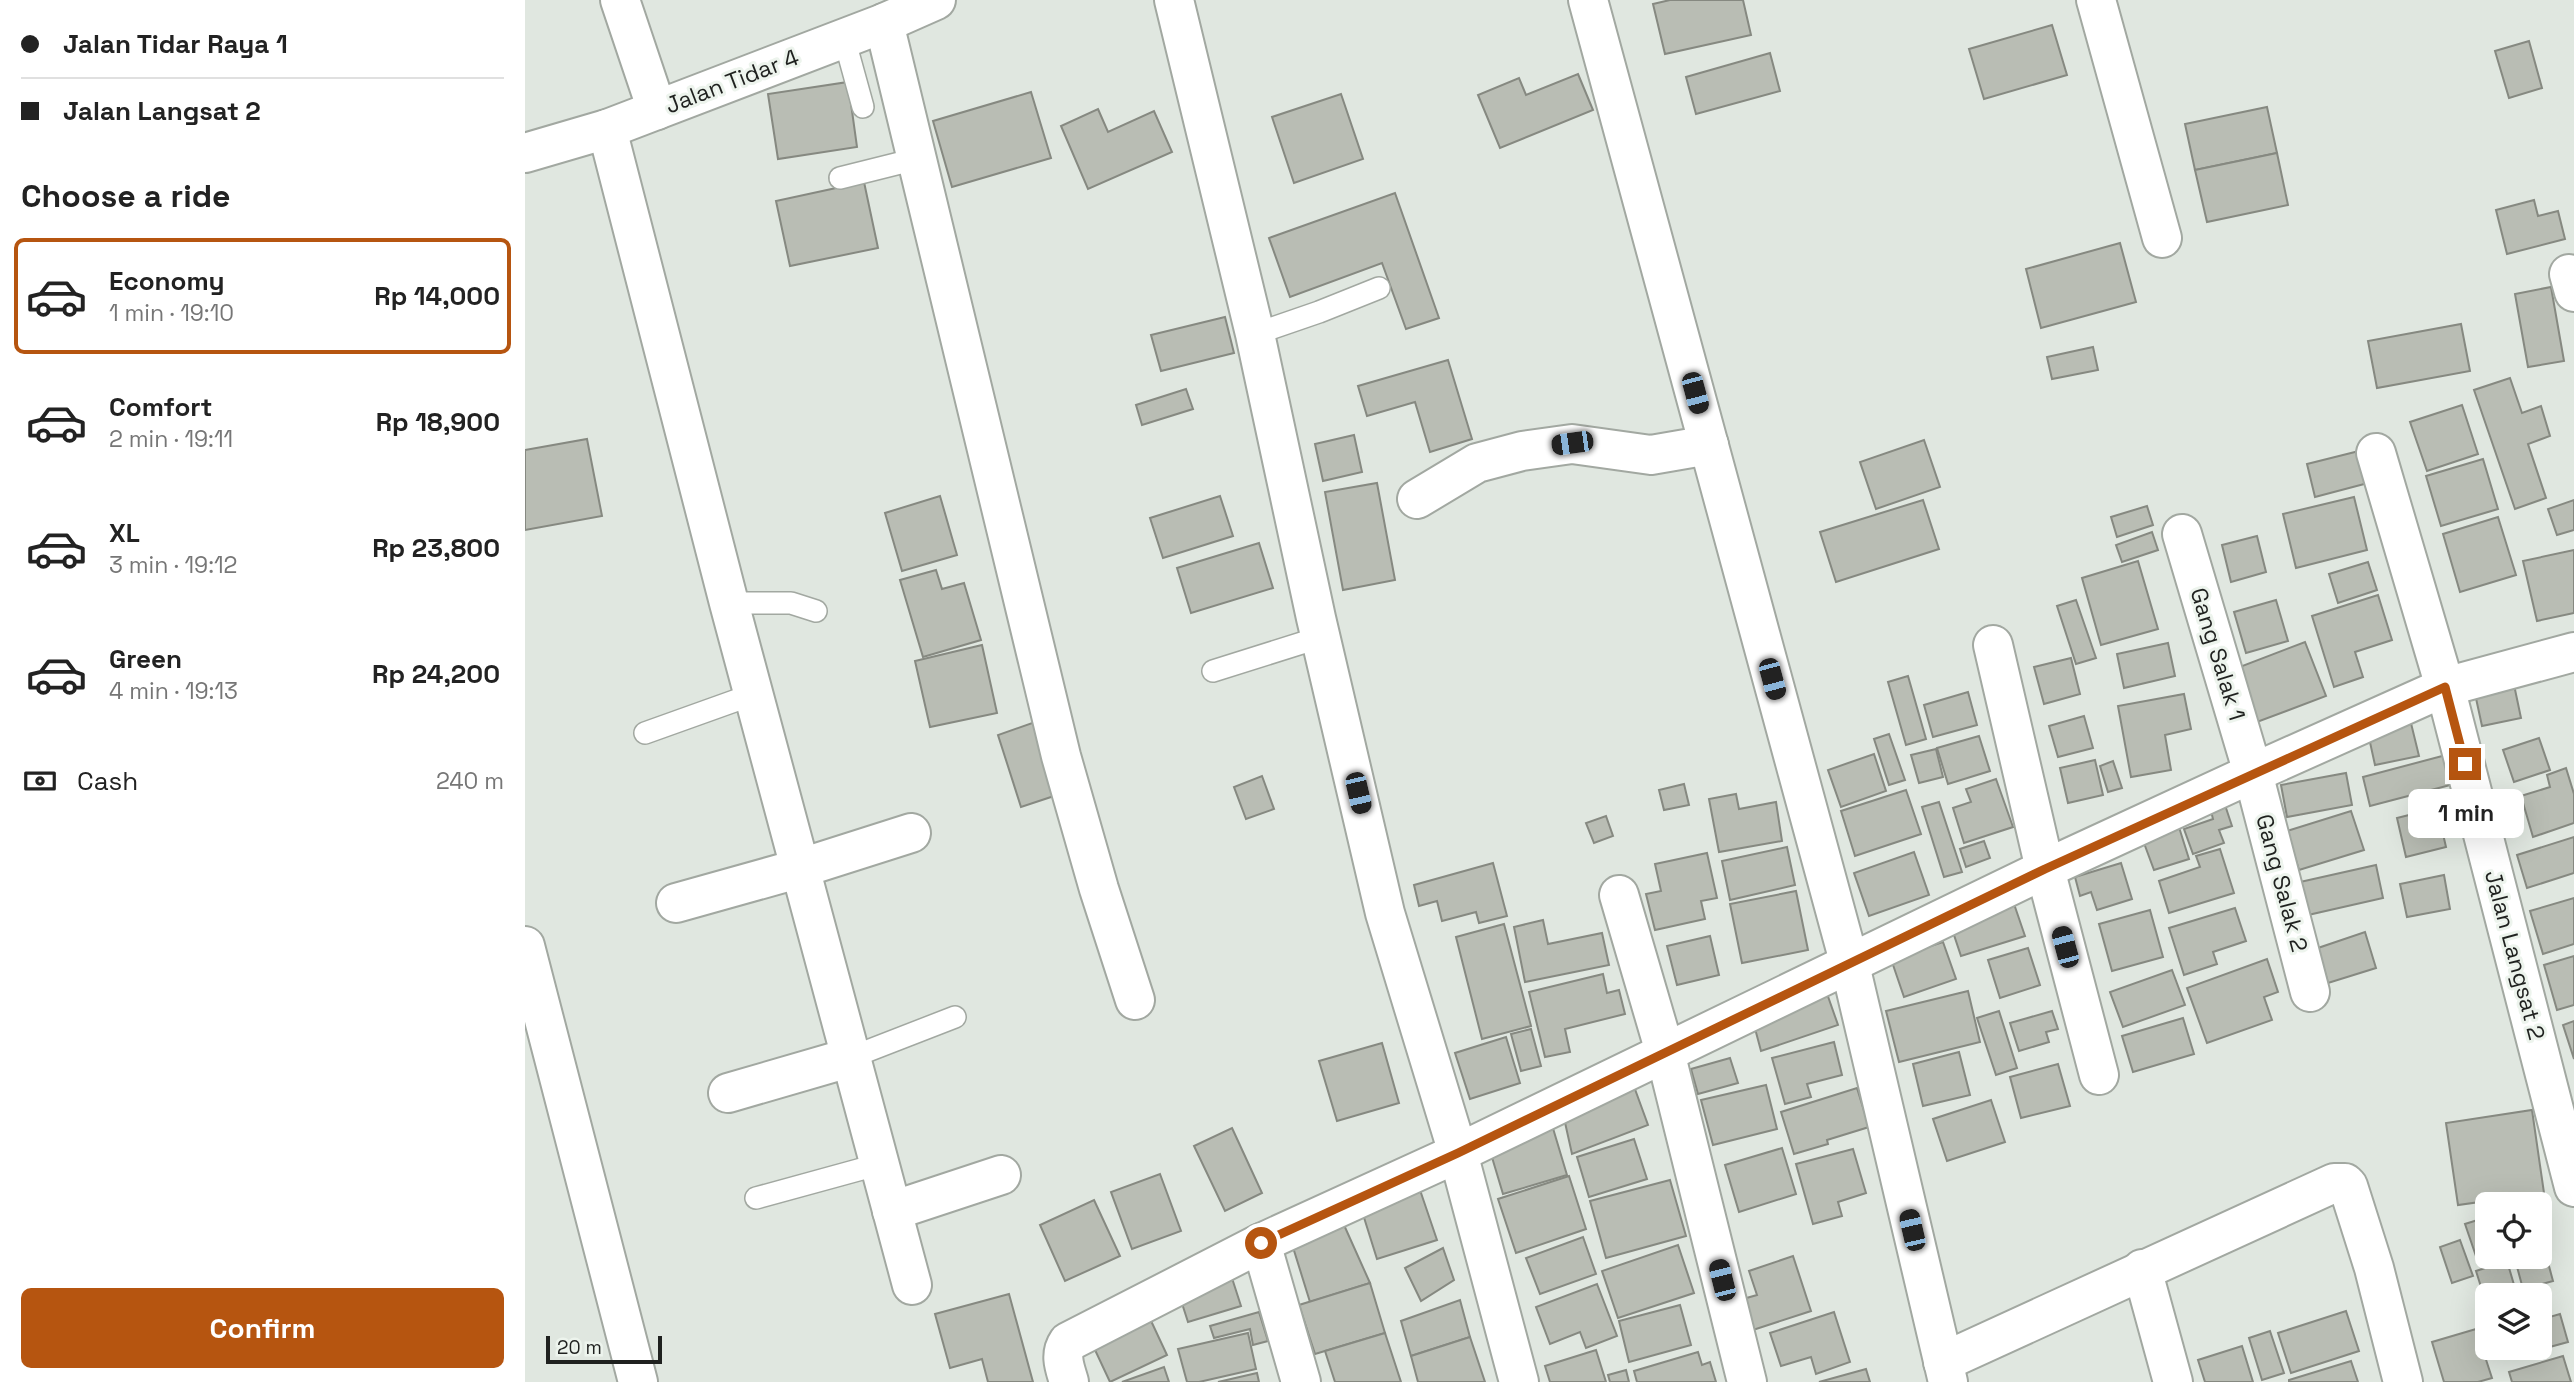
<!DOCTYPE html>
<meta charset="utf-8">
<style>
body{margin:0;font-family:"Space Grotesk",sans-serif;background:#f2f2f2;color:#222;height:100vh;display:flex;flex-direction:column;font-size:26px;white-space:nowrap}
*{box-sizing:border-box;margin:0}
p{font-size:23px;color:#767676}
.icon{flex:none;width:38px;height:38px;fill:none;stroke:currentColor;stroke-width:2;stroke-linecap:round;stroke-linejoin:round}
.map{position:relative;flex:1;overflow:hidden}
.drawer{display:flex;flex-direction:column;background:#fff;width:525px}
.drawer>*{flex:none}
.banner{display:grid;align-content:center;height:154px;padding:0 21px;background:#fff}
.tools{position:absolute;left:1950px;top:1192px;display:grid;gap:14px}
.tools a{display:grid;place-items:center;width:77px;height:77px;border-radius:10px;background:#fff;box-shadow:0 7px 28px #0002;font-size:35px}
.scale{position:absolute;left:21px;bottom:18px;width:116px;box-sizing:border-box;padding-left:7px;border:4px solid #1f211f;border-top:0;font-size:19px;line-height:24px;white-space:nowrap;color:#1f211f;-webkit-text-stroke:5px #edf4ed;paint-order:stroke}
.end{position:absolute;width:32px;height:32px;margin:-16px;border:9px solid #b65510;background:#fff;box-shadow:0 0 0 4px #fff}
.from{border-radius:50%}
.bubble{position:absolute;height:49px;border-radius:10px;background:#fff;box-shadow:0 7px 28px #0002;font-size:23px;font-weight:600;line-height:49px;text-align:center}
.car{position:absolute;width:21px;height:42px;margin:-21px -10px;border-radius:9px;box-shadow:0 0 5px 2px #0007;background:linear-gradient(#222 24%,#8ab4d8 0 40%,#222 0 76%,#8ab4d8 0 86%,#222 0)}
.banner b{display:flex;align-items:center;gap:24px;height:66px;font-size:26px}
.banner b+b{border-top:2px solid #e0e0e0}
.banner i{width:18px;height:18px;background:#222}
ul{padding:0;list-style:none}
li{display:flex;align-items:center;gap:21px;height:116px;margin:0 14px 10px;padding:0 7px;border:4px solid transparent;border-radius:10px}
li div{flex:1}
li b{display:block;font-size:26px}
li em{font-style:normal;font-weight:600}
li.on{border-color:#b65510}
li>.icon{width:63px;height:63px;stroke-width:1.5}
h2{padding:0 21px;font-size:32px;line-height:84px}
.pay{display:flex;align-items:center;gap:18px;height:77px;padding:0 21px;font-size:26px}
.pay p{margin-inline-start:auto}
.primary-button{display:flex;gap:14px;margin-top:auto;padding:14px 21px}
.primary-button a{flex:1;height:80px;border-radius:10px;background:#b65510;color:#fff;font-size:28px;font-weight:600;line-height:80px;text-align:center}
main{display:flex;flex:1;min-height:0}
.map>svg:first-child{display:block}
</style>
<main>
<section class="drawer">
<div class="banner">
<b><i class="from"></i>Jalan Tidar Raya 1</b>
<b><i></i>Jalan Langsat 2</b>
</div>
<h2>Choose a ride</h2>
<ul>
<li class="on"><svg class="icon" aria-label="car" viewBox="0 0 24 24"><path d="M5 17H2v-5l4-1 3-4h7l3 4 3 1v5h-3M9 17h6M6 11h13"/><circle cx="7" cy="17" r="2"/><circle cx="17" cy="17" r="2"/></svg><div><b>Economy</b><p>1 min · 19:10</p></div><em>Rp 14,000</em></li>
<li><svg class="icon" aria-label="car" viewBox="0 0 24 24"><path d="M5 17H2v-5l4-1 3-4h7l3 4 3 1v5h-3M9 17h6M6 11h13"/><circle cx="7" cy="17" r="2"/><circle cx="17" cy="17" r="2"/></svg><div><b>Comfort</b><p>2 min · 19:11</p></div><em>Rp 18,900</em></li>
<li><svg class="icon" aria-label="car" viewBox="0 0 24 24"><path d="M5 17H2v-5l4-1 3-4h7l3 4 3 1v5h-3M9 17h6M6 11h13"/><circle cx="7" cy="17" r="2"/><circle cx="17" cy="17" r="2"/></svg><div><b>XL</b><p>3 min · 19:12</p></div><em>Rp 23,800</em></li>
<li><svg class="icon" aria-label="car" viewBox="0 0 24 24"><path d="M5 17H2v-5l4-1 3-4h7l3 4 3 1v5h-3M9 17h6M6 11h13"/><circle cx="7" cy="17" r="2"/><circle cx="17" cy="17" r="2"/></svg><div><b>Green</b><p>4 min · 19:13</p></div><em>Rp 24,200</em></li>
</ul>
<div class="pay"><svg class="icon" aria-label="cash" viewBox="0 0 24 24"><path d="M3 7h18v10H3z"/><circle cx="12" cy="12" r="2"/></svg>Cash<p>240 m</p></div>
<div class="primary-button"><a>Confirm</a></div>
</section>
<div class="map">
<svg width="2049" height="1382" viewBox="0 0 2049 1382">
<rect width="100%" height="100%" fill="#e0e7e0"/>
<g fill="#b9bdb4" stroke="#868981" stroke-width="2">
<polygon points="1145,0 1218,0 1226,35 1140,54 1128,4"/>
<polygon points="1527,25 1542,75 1459,99 1444,49"/>
<polygon points="2004,41 2017,88 1984,98 1970,51"/>
<polygon points="1245,53 1255,91 1171,114 1161,77"/>
<polygon points="1053,74 1068,110 975,148 953,95 994,78 1001,95"/>
<polygon points="323,82 332,147 253,159 243,94"/>
<polygon points="506,92 526,158 427,187 408,121"/>
<polygon points="816,94 838,159 769,183 747,117"/>
<polygon points="1742,107 1752,153 1670,170 1660,124"/>
<polygon points="573,109 583,132 629,111 647,152 563,189 536,126"/>
<polygon points="1752,153 1763,205 1682,222 1670,170"/>
<polygon points="339,182 353,248 265,266 251,201"/>
<polygon points="870,193 914,318 881,329 857,263 765,297 744,238"/>
<polygon points="2009,200 2013,216 2033,211 2040,239 1982,254 1971,210"/>
<polygon points="1595,243 1611,302 1516,328 1501,269"/>
<polygon points="2026,287 2039,361 2003,367 1990,294"/>
<polygon points="700,317 709,353 636,371 626,335"/>
<polygon points="1936,324 1945,371 1852,388 1843,341"/>
<polygon points="1568,347 1573,370 1527,379 1522,357"/>
<polygon points="923,360 947,439 905,452 890,402 842,416 833,386"/>
<polygon points="1985,378 1997,413 2016,406 2025,436 2003,444 2021,498 1990,509 1949,390"/>
<polygon points="661,389 668,409 617,425 611,405"/>
<polygon points="1937,405 1953,454 1902,471 1885,422"/>
<polygon points="829,435 837,472 798,481 790,444"/>
<polygon points="62,439 77,516 0,530 0,450"/>
<polygon points="1399,440 1415,487 1351,509 1335,462"/>
<polygon points="1834,451 1843,483 1790,497 1782,464"/>
<polygon points="1958,459 1973,509 1916,526 1901,476"/>
<polygon points="852,483 870,580 818,590 800,492"/>
<polygon points="415,496 432,555 377,571 360,513"/>
<polygon points="695,496 708,536 638,558 625,518"/>
<polygon points="1829,497 1842,550 1771,568 1758,514"/>
<polygon points="1398,500 1414,549 1311,582 1295,532"/>
<polygon points="2049,500 2049,530 2032,535 2023,509"/>
<polygon points="1622,506 1628,525 1592,537 1586,517"/>
<polygon points="1973,517 1991,575 1935,592 1918,534"/>
<polygon points="1627,532 1633,550 1597,562 1591,545"/>
<polygon points="1732,536 1741,572 1706,582 1697,545"/>
<polygon points="734,543 748,588 666,613 652,568"/>
<polygon points="2049,550 2049,613 2012,621 1998,561"/>
<polygon points="1613,561 1633,629 1576,645 1557,578"/>
<polygon points="1843,562 1852,590 1813,603 1804,574"/>
<polygon points="411,570 417,589 439,583 456,640 398,657 375,580"/>
<polygon points="1853,595 1867,640 1830,652 1838,677 1809,687 1787,616"/>
<polygon points="1551,600 1571,658 1551,664 1532,606"/>
<polygon points="1751,600 1763,641 1721,653 1709,612"/>
<polygon points="1780,642 1801,696 1732,722 1712,668"/>
<polygon points="1643,643 1650,676 1599,688 1592,654"/>
<polygon points="457,645 472,713 405,727 390,661"/>
<polygon points="1546,658 1555,694 1519,704 1509,667"/>
<polygon points="1383,676 1401,739 1381,745 1363,682"/>
<polygon points="1988,680 1996,718 1957,726 1949,689"/>
<polygon points="1443,692 1452,725 1408,737 1399,705"/>
<polygon points="1659,694 1666,729 1640,735 1646,770 1606,777 1593,706"/>
<polygon points="1884,715 1894,756 1850,765 1841,724"/>
<polygon points="1559,716 1568,748 1533,757 1524,726"/>
<polygon points="513,721 538,793 496,807 473,735"/>
<polygon points="1364,734 1380,780 1364,785 1349,739"/>
<polygon points="1454,736 1465,771 1423,784 1412,748"/>
<polygon points="2014,738 2025,770 1989,782 1978,750"/>
<polygon points="1411,749 1418,777 1394,783 1386,755"/>
<polygon points="1349,754 1361,791 1316,807 1303,770"/>
<polygon points="1921,755 1929,784 1845,806 1838,777"/>
<polygon points="1570,760 1578,795 1543,803 1535,768"/>
<polygon points="1588,761 1597,788 1583,792 1575,766"/>
<polygon points="2041,768 2049,794 2049,823 2008,837 1996,796 2025,787 2022,775"/>
<polygon points="1821,773 1827,805 1762,817 1756,785"/>
<polygon points="737,776 749,809 721,819 709,787"/>
<polygon points="1471,779 1488,827 1439,843 1428,808 1446,802 1441,789"/>
<polygon points="1159,784 1164,805 1139,810 1134,790"/>
<polygon points="1381,790 1396,834 1330,856 1316,811"/>
<polygon points="1211,794 1214,809 1251,802 1257,841 1194,852 1184,799"/>
<polygon points="1414,802 1437,872 1419,877 1397,807"/>
<polygon points="1699,802 1707,826 1694,830 1699,843 1668,854 1659,829 1688,819 1685,807"/>
<polygon points="1912,808 1921,847 1881,857 1872,818"/>
<polygon points="1826,811 1839,850 1774,870 1762,831"/>
<polygon points="1081,816 1088,836 1069,843 1061,823"/>
<polygon points="1653,824 1664,859 1629,870 1616,835"/>
<polygon points="2049,837 2049,873 2002,888 1992,855"/>
<polygon points="1459,841 1465,858 1441,867 1435,849"/>
<polygon points="1262,847 1270,885 1205,900 1197,861"/>
<polygon points="1695,849 1709,893 1644,913 1634,881 1675,867 1671,856"/>
<polygon points="1389,852 1404,895 1344,916 1329,873"/>
<polygon points="1182,853 1192,898 1176,901 1180,919 1130,930 1121,894 1136,891 1130,864"/>
<polygon points="968,863 982,916 954,923 951,912 917,921 912,901 894,906 889,885"/>
<polygon points="1596,863 1607,899 1572,910 1566,892 1555,896 1550,877"/>
<polygon points="1851,865 1858,898 1783,915 1775,882"/>
<polygon points="1919,875 1925,909 1882,917 1875,884"/>
<polygon points="1271,891 1283,950 1217,963 1205,904"/>
<polygon points="2049,898 2049,944 2018,954 2005,911"/>
<polygon points="1488,901 1500,936 1436,956 1426,926"/>
<polygon points="1710,908 1721,941 1688,952 1692,964 1659,975 1644,928"/>
<polygon points="1625,910 1638,957 1587,971 1574,924"/>
<polygon points="1018,920 1023,944 1077,933 1084,965 1000,982 989,927"/>
<polygon points="979,924 1006,1026 957,1039 931,937"/>
<polygon points="1840,932 1851,968 1803,983 1793,948"/>
<polygon points="1185,936 1194,975 1152,985 1142,946"/>
<polygon points="1418,942 1431,979 1379,997 1366,959"/>
<polygon points="1503,948 1515,985 1475,998 1463,960"/>
<polygon points="2049,956 2049,1005 2032,1010 2019,965"/>
<polygon points="1742,959 1753,992 1739,997 1747,1020 1682,1043 1662,988"/>
<polygon points="1647,970 1660,1005 1598,1027 1585,992"/>
<polygon points="1078,974 1082,993 1094,990 1100,1014 1040,1029 1045,1052 1020,1057 1004,992"/>
<polygon points="1299,985 1313,1025 1236,1051 1228,1021"/>
<polygon points="1443,991 1455,1042 1374,1062 1361,1011"/>
<polygon points="1474,1011 1492,1068 1471,1075 1452,1018"/>
<polygon points="1527,1011 1533,1029 1521,1032 1524,1042 1494,1051 1485,1023"/>
<polygon points="1658,1018 1669,1054 1608,1072 1597,1036"/>
<polygon points="2049,1021 2049,1059 2038,1025"/>
<polygon points="1006,1029 1016,1066 996,1071 986,1034"/>
<polygon points="981,1037 995,1083 945,1099 930,1053"/>
<polygon points="1309,1042 1317,1075 1282,1084 1286,1097 1260,1104 1247,1058"/>
<polygon points="857,1043 874,1103 812,1121 794,1061"/>
<polygon points="1434,1052 1445,1095 1398,1106 1388,1064"/>
<polygon points="1205,1058 1213,1083 1173,1094 1166,1069"/>
<polygon points="1533,1064 1545,1106 1496,1118 1485,1077"/>
<polygon points="1107,1081 1123,1125 1047,1154 1039,1118"/>
<polygon points="1241,1085 1252,1129 1188,1145 1176,1100"/>
<polygon points="1332,1088 1344,1127 1302,1140 1303,1144 1269,1154 1256,1112"/>
<polygon points="1466,1100 1480,1142 1422,1161 1408,1119"/>
<polygon points="2007,1110 2019,1193 1933,1205 1921,1123"/>
<polygon points="1027,1125 1042,1175 978,1194 963,1144"/>
<polygon points="707,1128 737,1193 700,1211 669,1146"/>
<polygon points="1109,1139 1122,1179 1064,1197 1052,1157"/>
<polygon points="1257,1148 1271,1194 1214,1212 1200,1165"/>
<polygon points="1328,1149 1341,1193 1313,1202 1317,1216 1288,1224 1271,1164"/>
<polygon points="635,1174 656,1231 607,1249 586,1192"/>
<polygon points="1044,1176 1061,1229 991,1253 973,1199"/>
<polygon points="1145,1180 1161,1236 1081,1258 1065,1201"/>
<polygon points="895,1190 912,1240 852,1259 836,1208"/>
<polygon points="569,1200 595,1256 540,1281 515,1225"/>
<polygon points="1962,1217 1962,1256 1969,1256 1953,1262 1940,1224"/>
<polygon points="819,1225 845,1283 785,1302 767,1244"/>
<polygon points="1058,1237 1071,1274 1015,1294 1001,1258"/>
<polygon points="1935,1240 1948,1276 1927,1283 1915,1247"/>
<polygon points="1153,1245 1169,1293 1093,1318 1077,1271"/>
<polygon points="918,1248 929,1280 896,1301 880,1268"/>
<polygon points="2021,1255 2028,1281 1998,1289 1991,1263"/>
<polygon points="1268,1256 1286,1311 1228,1330 1218,1299 1232,1295 1224,1271"/>
<polygon points="1982,1261 1992,1295 1962,1295 1962,1306 1951,1271"/>
<polygon points="706,1275 716,1306 663,1322 653,1291"/>
<polygon points="845,1283 860,1333 790,1354 774,1305"/>
<polygon points="1072,1284 1092,1336 1061,1348 1055,1332 1025,1344 1011,1307"/>
<polygon points="2016,1288 2021,1308 2014,1310 2014,1295 1996,1295"/>
<polygon points="484,1294 508,1382 463,1382 457,1359 425,1368 410,1314"/>
<polygon points="935,1300 945,1337 886,1356 876,1321"/>
<polygon points="1155,1305 1166,1345 1104,1362 1094,1321"/>
<polygon points="620,1308 642,1355 585,1382 563,1335"/>
<polygon points="1821,1311 1834,1351 1766,1373 1753,1333"/>
<polygon points="734,1312 743,1341 728,1345 725,1329 689,1338 685,1326"/>
<polygon points="1309,1312 1325,1362 1291,1374 1286,1357 1256,1366 1245,1333"/>
<polygon points="2035,1314 2043,1342 2010,1351 2009,1348 2014,1348 2014,1320"/>
<polygon points="1951,1329 1967,1378 1953,1382 1919,1382 1907,1342"/>
<polygon points="1745,1331 1759,1373 1737,1380 1724,1338"/>
<polygon points="723,1333 731,1369 674,1382 662,1382 653,1349"/>
<polygon points="860,1333 876,1382 810,1382 800,1351"/>
<polygon points="945,1337 960,1382 893,1382 886,1356"/>
<polygon points="1717,1346 1728,1382 1680,1382 1673,1360"/>
<polygon points="1071,1350 1081,1382 1025,1382 1020,1366"/>
<polygon points="1173,1352 1177,1365 1185,1362 1191,1382 1112,1382 1109,1371"/>
<polygon points="2038,1356 2046,1382 1987,1382 1984,1372"/>
<polygon points="1826,1361 1833,1382 1764,1382 1764,1380"/>
<polygon points="639,1367 644,1382 597,1382"/>
<polygon points="1341,1369 1345,1382 1294,1382"/>
<polygon points="1101,1370 1104,1382 1085,1382 1083,1375"/>
<polygon points="732,1373 734,1382 693,1382"/>
</g>
<g fill="none" stroke-linecap="round" stroke-linejoin="round">
<defs>
<g id="service">
<polyline points="319,38 338,107"/>
<polyline points="315,178 391,159"/>
<polyline points="730,334 794,312 854,288"/>
<polyline points="204,603 266,603 291,611"/>
<polyline points="688,671 796,637"/>
<polyline points="120,733 229,694"/>
<polyline points="327,1057 430,1017"/>
<polyline points="231,1198 355,1164"/>
</g>
<g id="minor">
<polyline points="95,0 132,110"/>
<polyline points="649,0 730,334 791,618 860,913 933,1153 994,1382"/>
<polyline points="1063,0 1325,965 1423,1382"/>
<polyline points="1571,0 1637,238"/>
<polyline points="359,23 536,756 574,889 610,1000"/>
<polyline points="82,129 204,603 387,1285"/>
<polyline points="0,153 82,129 359,23 411,0"/>
<polyline points="2044,274 2049,292"/>
<polyline points="1851,453 1920,687 2049,1187"/>
<polyline points="892,499 952,463 997,451 1047,444 1126,455 1184,445"/>
<polyline points="1657,534 1728,773 1785,992"/>
<polyline points="1468,645 1520,869 1574,1075"/>
<polyline points="1094,895 1140,1052 1222,1382"/>
<polyline points="151,903 276,868 386,833"/>
<polyline points="0,946 113,1382"/>
<polyline points="203,1093 327,1057"/>
<polyline points="367,1211 476,1175"/>
<polyline points="736,1243 776,1382"/>
<polyline points="1617,1269 1648,1382"/>
<polyline points="1418,1362 1809,1183 1820,1183 1823,1186 1849,1268 1878,1382"/>
<path d="M 544,1382 C 540,1368 534,1355 543,1342 L 736,1243 L 933,1153 L 1520,869 L 1728,773 L 1920,687 L 2049,652"/>
</g>
</defs>
<use href="#service" stroke="#a2a8a1" stroke-width="24"/>
<use href="#minor" stroke="#a2a8a1" stroke-width="42"/>
<use href="#service" stroke="#fff" stroke-width="21"/>
<use href="#minor" stroke="#fff" stroke-width="38"/>
</g>
<g fill="none" stroke-linecap="round" stroke-linejoin="round">
<polyline stroke="#b65510" stroke-width="9" points="736,1243 933,1153 1520,869 1920,687 1940,764"/>
</g>
<g text-anchor="middle" dominant-baseline="central" stroke-width="6" stroke-linejoin="round" paint-order="stroke">
<g font-size="23" fill="#1f211f" stroke="#edf4ed">
<text transform="translate(207 81) rotate(-21)">Jalan Tidar 4</text>
<text transform="translate(1693 654) rotate(73)">Gang Salak 1</text>
<text transform="translate(1757 883) rotate(75)">Gang Salak 2</text>
<text transform="translate(1990 955) rotate(75)">Jalan Langsat 2</text>
</g>
</g>
</svg>
<div class="tools">
<a><svg class="icon" aria-label="locate" viewBox="0 0 24 24"><circle cx="12" cy="12" r="6"/><path d="M12 2v4M12 18v4M2 12h4M18 12h4"/></svg></a>
<a><svg class="icon" aria-label="layers" viewBox="0 0 24 24"><path d="M12 4l9 5-9 5-9-5zM3 14l9 5 9-5"/></svg></a>
</div>
<div class="scale">20 m</div>
<i class="end from" style="left:736px;top:1243px"></i>
<i class="end" style="left:1940px;top:764px"></i>
<div class="bubble" style="left:1883px;top:789px;width:116px">1 min</div>
<i class="car" style="left:1170px;top:393px;rotate:165deg"></i>
<i class="car" style="left:1047px;top:443px;rotate:262deg"></i>
<i class="car" style="left:1247px;top:679px;rotate:165deg"></i>
<i class="car" style="left:833px;top:793px;rotate:167deg"></i>
<i class="car" style="left:1540px;top:947px;rotate:345deg"></i>
<i class="car" style="left:1387px;top:1230px;rotate:347deg"></i>
<i class="car" style="left:1197px;top:1280px;rotate:346deg"></i>
</div>
</main>
